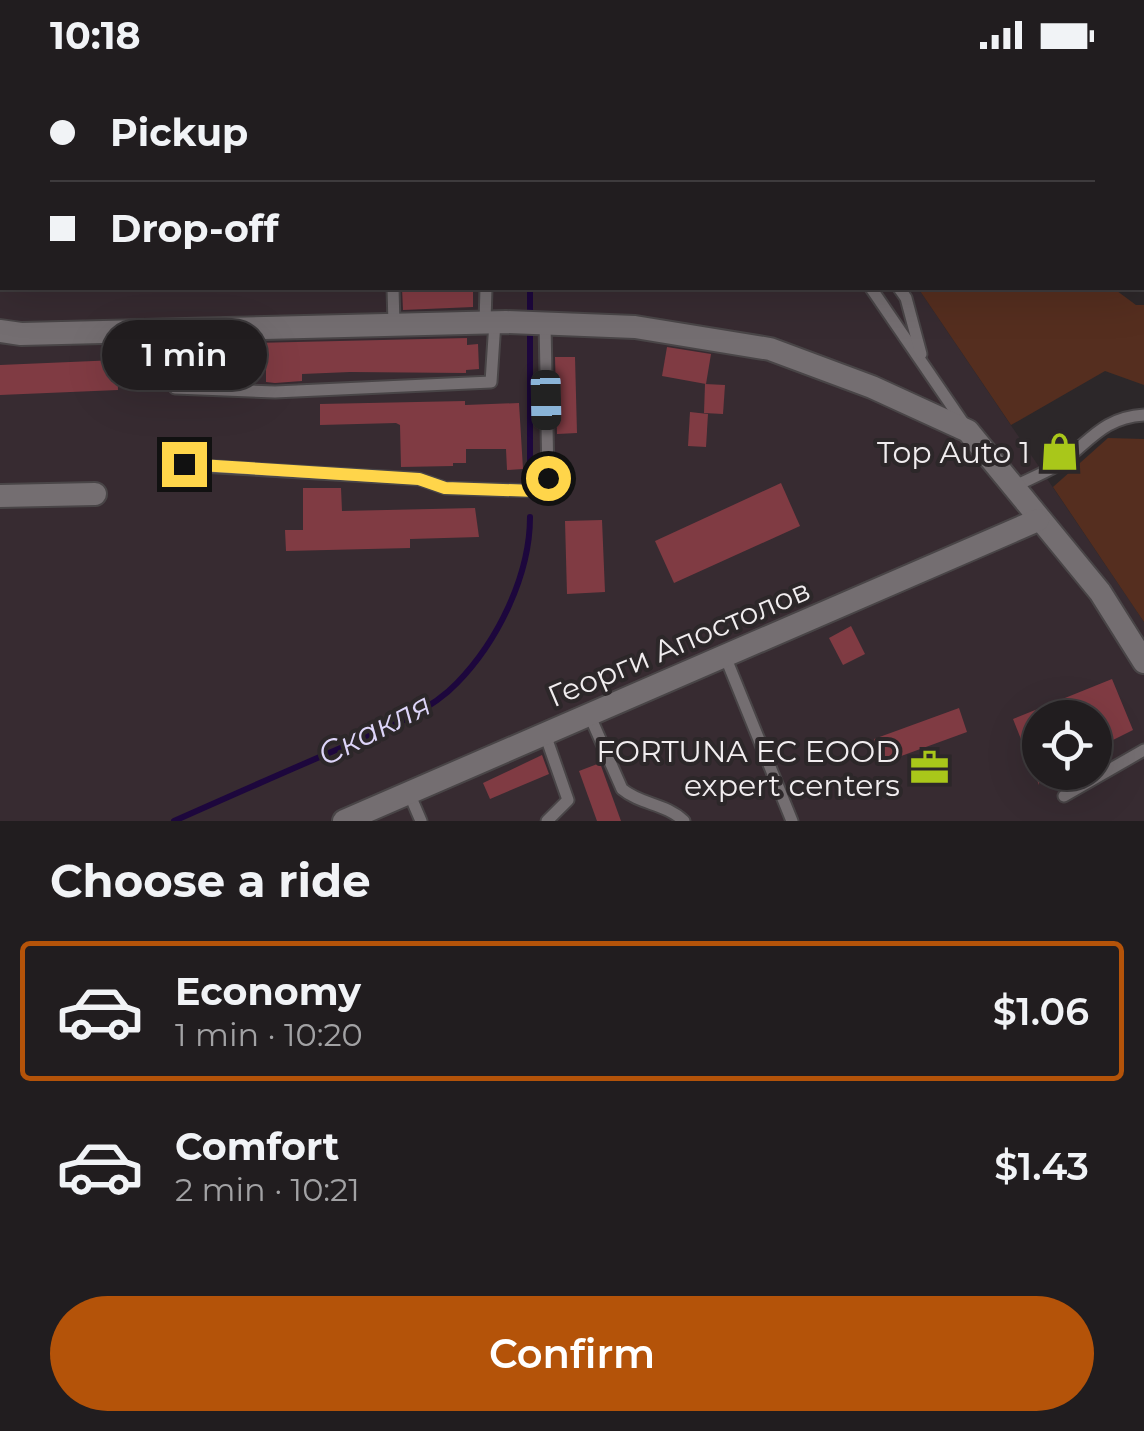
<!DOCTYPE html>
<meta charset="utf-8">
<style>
body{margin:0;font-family:Montserrat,sans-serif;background:#292628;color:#f1f3f6;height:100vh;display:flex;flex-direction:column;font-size:38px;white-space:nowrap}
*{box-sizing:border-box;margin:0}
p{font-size:32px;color:#a2a2a4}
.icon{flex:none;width:55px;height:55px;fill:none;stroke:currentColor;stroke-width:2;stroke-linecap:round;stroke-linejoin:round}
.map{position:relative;height:751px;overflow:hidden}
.sheet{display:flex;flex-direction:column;background:#211d1f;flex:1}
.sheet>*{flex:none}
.guide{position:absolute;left:0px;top:0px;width:1145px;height:220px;box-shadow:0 10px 40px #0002,0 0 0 2px #3e3b3d;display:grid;align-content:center;height:220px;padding:0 50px;background:#211d1f}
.controls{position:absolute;left:1022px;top:630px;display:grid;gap:20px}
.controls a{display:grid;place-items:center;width:90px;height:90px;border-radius:50%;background:#211d1f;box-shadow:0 10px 40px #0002,0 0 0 2px #3e3b3d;font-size:50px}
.end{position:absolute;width:45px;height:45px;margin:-22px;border:12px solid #ffd54a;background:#111;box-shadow:0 0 0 5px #111}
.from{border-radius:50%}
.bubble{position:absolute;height:70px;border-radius:35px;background:#211d1f;box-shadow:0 10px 40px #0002,0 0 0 2px #3e3b3d;font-size:32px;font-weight:600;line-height:70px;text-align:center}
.car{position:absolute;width:30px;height:60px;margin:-30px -15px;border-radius:12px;box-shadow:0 0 8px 2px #0007;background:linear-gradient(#222 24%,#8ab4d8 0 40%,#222 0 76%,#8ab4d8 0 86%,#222 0)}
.guide b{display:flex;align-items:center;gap:35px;height:95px;font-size:38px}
.guide b+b{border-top:2px solid #3e3b3d}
.guide i{width:25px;height:25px;background:#f1f3f6}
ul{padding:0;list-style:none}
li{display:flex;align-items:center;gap:30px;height:140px;margin:0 20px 15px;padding:0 30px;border:5px solid transparent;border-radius:10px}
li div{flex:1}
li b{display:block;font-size:38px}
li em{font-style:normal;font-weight:600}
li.active{border-color:#b45309}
li>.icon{width:90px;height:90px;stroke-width:1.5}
h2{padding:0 50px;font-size:45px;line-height:120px}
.action{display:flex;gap:20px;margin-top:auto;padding:20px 50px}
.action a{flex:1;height:115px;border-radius:60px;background:#b45309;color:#fff;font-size:40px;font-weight:600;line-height:115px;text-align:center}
.status{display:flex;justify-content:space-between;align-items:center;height:70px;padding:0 50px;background:#211d1f;direction:ltr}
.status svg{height:28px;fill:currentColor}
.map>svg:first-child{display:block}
</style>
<div class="status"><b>10:18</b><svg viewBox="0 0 49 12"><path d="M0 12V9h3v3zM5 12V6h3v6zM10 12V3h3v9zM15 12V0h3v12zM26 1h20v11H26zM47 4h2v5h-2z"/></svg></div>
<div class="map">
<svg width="1144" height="751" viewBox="0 0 1144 751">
<rect width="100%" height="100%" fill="#2c2729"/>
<path fill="#372b31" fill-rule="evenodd" d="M 0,0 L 772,0 L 774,2 L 2,2 L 2,218 L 918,218 L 1144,552 L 1144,751 L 0,751 ZM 1040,648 L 1095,648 L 1095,702 L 1040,702 Z"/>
<g fill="#552e1f">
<polygon points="918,218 1113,218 1136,235 1144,235 1144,315 1105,301 1011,355"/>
<polygon points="1108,368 1144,369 1144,552 1053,417"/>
</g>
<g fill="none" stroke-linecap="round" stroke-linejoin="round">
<g stroke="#1d073d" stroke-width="6">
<polyline points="533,2 533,0"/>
<polyline points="530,218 530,412"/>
<path d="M 174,751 C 228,727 282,703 336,680 C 375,663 428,644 457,613 C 498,571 530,505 530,447"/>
</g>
</g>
<g fill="#803b43">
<polygon points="402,218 473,218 473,237 403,240"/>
<polygon points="467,268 467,275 478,274 479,299 466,300 466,303 350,302 302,304 302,311 275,313 266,312 266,300 167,303 166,275"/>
<polygon points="667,277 711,284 706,314 662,306"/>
<polygon points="555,287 575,287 577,363 557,364"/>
<polygon points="117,290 118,320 0,325 0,295"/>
<polygon points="705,314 725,315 723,344 704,343"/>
<polygon points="465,331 465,335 519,333 523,399 507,400 506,379 466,379 466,393 453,393 453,396 401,397 400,355 396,353 320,355 320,334"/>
<polygon points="690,342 708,344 706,377 688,376"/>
<polygon points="781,413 800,456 674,513 655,471"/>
<polygon points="303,418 341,418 342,441 475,438 479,467 410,469 410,478 286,481 285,460 303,460"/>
<polygon points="602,450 605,522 567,524 565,451"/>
<polygon points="851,556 865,584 843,595 829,568"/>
<polygon points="1112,609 1133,660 1095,679 1095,648 1040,648 1039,715 1013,649"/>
<polygon points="959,638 967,662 882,693 874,669"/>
<polygon points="542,685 549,704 490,729 483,713"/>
<polygon points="600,693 621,751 597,751 579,701"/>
</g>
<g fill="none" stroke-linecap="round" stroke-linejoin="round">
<defs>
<g id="lane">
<polyline points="678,0 682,2"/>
<polyline points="757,0 759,2"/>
<polyline points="1106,0 1107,2"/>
<polyline points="474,2 481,0"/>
<polyline points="0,92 2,92"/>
<polyline points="393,218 394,254"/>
<polyline points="871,218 964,354"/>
<polyline points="899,218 906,228 921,284"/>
<polyline points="485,252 486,218"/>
<polyline points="175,318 275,322 491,312 495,252"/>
<polyline points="183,395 419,409 445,418 536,421 548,408 545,253"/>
<path d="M 1013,417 C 1027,410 1042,404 1056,396 C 1089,374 1100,348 1144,345"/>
<polyline points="725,586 792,751"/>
<path d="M 589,644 L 622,719 C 641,735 665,733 684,751"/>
<polyline points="545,664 568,730 547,751"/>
<polyline points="409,723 421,751"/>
<polyline points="1064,726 1144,680"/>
</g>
<g id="street">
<polyline points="0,261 21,264 506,252 635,257 770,279 872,317 968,361 1100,522 1144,592"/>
<polyline points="0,426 95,424"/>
<polyline points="344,751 1038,450"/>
</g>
</defs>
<use href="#lane" stroke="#494547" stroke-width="15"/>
<use href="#street" stroke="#494547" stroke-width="26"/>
<use href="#lane" stroke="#746e71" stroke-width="11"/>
<use href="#street" stroke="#746e71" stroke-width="22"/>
</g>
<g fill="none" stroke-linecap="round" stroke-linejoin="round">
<polyline stroke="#ffd54a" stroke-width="12" points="184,394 419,409 445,418 536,421 548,408"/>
</g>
<defs>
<symbol id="shop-bare" viewBox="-9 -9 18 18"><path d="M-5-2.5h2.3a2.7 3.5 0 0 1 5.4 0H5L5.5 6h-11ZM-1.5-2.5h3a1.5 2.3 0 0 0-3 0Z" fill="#a9c71a" stroke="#2c2729" stroke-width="2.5" paint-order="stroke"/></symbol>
<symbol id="office-bare" viewBox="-9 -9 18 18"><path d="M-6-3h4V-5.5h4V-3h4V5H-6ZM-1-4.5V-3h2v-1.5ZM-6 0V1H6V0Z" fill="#a9c71a" stroke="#2c2729" stroke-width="2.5" paint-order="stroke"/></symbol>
</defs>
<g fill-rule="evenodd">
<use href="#shop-bare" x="1032" y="354" width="55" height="55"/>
<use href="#office-bare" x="902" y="670" width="55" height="55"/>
</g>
<g text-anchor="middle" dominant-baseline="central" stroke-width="8" stroke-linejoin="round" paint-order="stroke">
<g font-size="30" fill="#f1edef" stroke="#2c2729" text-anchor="end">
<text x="1030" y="382">Top Auto 1</text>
<text x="900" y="681">FORTUNA EC EOOD<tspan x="900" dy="34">expert centers</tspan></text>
</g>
<g font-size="30" fill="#f1edef" stroke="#2c2729">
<text transform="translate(679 573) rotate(-23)">Георги Апостолов</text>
</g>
<g font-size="32" font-style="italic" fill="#ddd5f9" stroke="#2c2729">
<text transform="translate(374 659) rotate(-27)">Скакля</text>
</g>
</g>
</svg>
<div class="controls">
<a><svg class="icon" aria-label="locate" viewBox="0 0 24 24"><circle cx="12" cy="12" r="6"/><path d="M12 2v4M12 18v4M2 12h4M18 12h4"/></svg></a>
</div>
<i class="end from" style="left:548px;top:408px"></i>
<i class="end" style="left:184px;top:394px"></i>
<div class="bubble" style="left:102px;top:250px;width:165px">1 min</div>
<i class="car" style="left:546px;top:330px;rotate:179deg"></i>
<div class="guide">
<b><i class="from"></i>Pickup</b>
<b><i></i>Drop-off</b>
</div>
</div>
<section class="sheet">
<h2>Choose a ride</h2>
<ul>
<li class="active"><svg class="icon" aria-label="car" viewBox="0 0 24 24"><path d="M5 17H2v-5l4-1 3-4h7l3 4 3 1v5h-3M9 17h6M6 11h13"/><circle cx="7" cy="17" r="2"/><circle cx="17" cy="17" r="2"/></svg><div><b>Economy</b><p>1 min · 10:20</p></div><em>$1.06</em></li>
<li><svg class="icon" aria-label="car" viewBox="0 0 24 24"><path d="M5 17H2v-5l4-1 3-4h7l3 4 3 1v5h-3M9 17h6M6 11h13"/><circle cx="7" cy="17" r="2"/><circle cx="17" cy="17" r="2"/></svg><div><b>Comfort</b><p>2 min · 10:21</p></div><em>$1.43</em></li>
</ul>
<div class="action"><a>Confirm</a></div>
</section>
